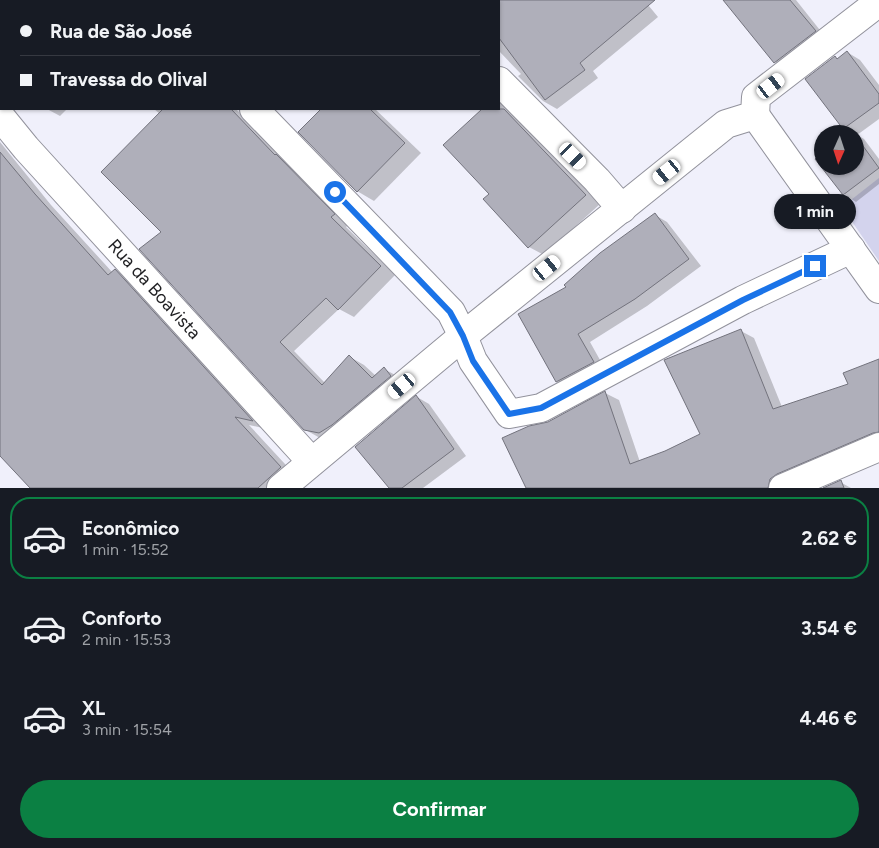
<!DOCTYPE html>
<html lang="pt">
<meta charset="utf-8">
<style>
body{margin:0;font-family:Figtree,sans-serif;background:#242831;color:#f1f3f6;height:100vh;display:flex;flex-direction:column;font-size:19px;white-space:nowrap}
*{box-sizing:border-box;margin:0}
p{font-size:16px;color:#9ea1a6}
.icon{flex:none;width:28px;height:28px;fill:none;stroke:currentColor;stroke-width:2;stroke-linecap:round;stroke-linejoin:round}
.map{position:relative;height:488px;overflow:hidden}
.details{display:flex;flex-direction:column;background:#171b24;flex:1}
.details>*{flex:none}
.top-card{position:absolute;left:0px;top:0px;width:500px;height:110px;box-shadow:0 1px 4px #0004;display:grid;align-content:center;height:110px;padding:0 20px;background:#171b24}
.needle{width:32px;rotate:183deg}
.controls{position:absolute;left:814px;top:125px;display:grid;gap:10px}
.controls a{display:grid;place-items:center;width:50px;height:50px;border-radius:50%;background:#171b24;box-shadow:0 1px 4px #0004;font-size:25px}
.end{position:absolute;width:22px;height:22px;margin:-11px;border:6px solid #1a73e8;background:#fff;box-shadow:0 0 0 2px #fff}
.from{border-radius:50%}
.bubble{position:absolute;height:35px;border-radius:18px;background:#171b24;box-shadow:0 1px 4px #0004;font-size:16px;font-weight:700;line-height:35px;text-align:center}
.car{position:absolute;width:15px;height:30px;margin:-15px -8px;border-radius:6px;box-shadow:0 0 4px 1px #0007;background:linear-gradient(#fff 24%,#345 0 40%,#fff 0 76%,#345 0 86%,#fff 0)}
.top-card b{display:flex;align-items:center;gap:18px;height:48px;font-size:19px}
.top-card b+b{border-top:1px solid #363941}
.top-card i{width:12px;height:12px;background:#f1f3f6}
ul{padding:9px 0 0;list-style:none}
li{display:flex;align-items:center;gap:15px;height:82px;margin:0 10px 8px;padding:0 10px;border:2px solid transparent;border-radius:20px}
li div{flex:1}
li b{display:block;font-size:19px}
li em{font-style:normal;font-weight:700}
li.on{border-color:#0b8043}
li>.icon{width:45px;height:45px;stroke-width:1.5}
.action{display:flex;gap:10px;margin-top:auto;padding:10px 20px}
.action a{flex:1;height:58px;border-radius:30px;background:#0b8043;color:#fff;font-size:20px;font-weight:700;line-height:58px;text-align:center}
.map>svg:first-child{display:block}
</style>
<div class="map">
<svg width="879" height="488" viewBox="0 0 879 488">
<rect width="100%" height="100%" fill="#f0f0fb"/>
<polygon fill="#d3d3ed" points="879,178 879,261 842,207"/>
<g fill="#0003">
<polygon points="76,0 151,0 151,1 78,1"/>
<polygon points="166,0 200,0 199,1 166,1"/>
<polygon points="450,0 644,0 658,17 593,71 598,78 557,109 543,101 518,76 521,74 499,51 499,1 451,1"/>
<polygon points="740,0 796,0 827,39 787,69 775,62 731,8"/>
<polygon points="847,52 860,60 879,85 879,119 857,135 864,139 879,159 879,184 856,202 844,194 816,159 822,154 822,166 855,166 855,134 850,134 851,133 844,128 835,57 838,59"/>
<polygon points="499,102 509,108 600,204 544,255 529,247 490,194 445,145 484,109 499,109"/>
<polygon points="47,109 67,109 60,116"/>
<polygon points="154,109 236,109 286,161 349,224 346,227 395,275 354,317 339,309 294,351 325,383 350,357 364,365 376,376 384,369 399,377 320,438 304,429 163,232 160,114"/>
<polygon points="322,109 375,109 421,153 374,201 357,191 300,132"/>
<polygon points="0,142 51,205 113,273 116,271 132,280 267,429 249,425 297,477 285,488 31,488 0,454"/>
<polygon points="655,215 667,222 701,266 647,306 590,342 605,369 570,388 557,381 568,288"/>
<polygon points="741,331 754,338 782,407 849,385 879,361 879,443 783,488 527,488 549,423 605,393 619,400 640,462 666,452 702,434"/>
<polygon points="417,397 429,404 466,456 423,488 390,488"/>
<polygon points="840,482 851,488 826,488"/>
</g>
<g fill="#afafba" stroke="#73737d">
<polygon points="499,0 655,0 580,63 585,70 545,100 499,38"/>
<polygon points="723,0 790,0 816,31 774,63"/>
<polygon points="847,51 879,94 879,103 843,129 805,79 835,56 837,59"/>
<polygon points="163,109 231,109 275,155 276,154 335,214 331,217 381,266 338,310 326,298 280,342 322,385 349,355 372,378 384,367 391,376 332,425 319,433 304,430 139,249 161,232 101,172"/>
<polygon points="321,109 370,109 405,143 357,192 298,132"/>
<polygon points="482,109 504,109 586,195 528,248 483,199 489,194 443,145"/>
<polygon points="855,135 879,168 843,195 815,159 822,153 822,166 855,166"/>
<polygon points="0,152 35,194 108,275 115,269 253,421 235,417 281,467 258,488 30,488 0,456"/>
<polygon points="655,213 689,259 635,299 578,334 594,362 556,382 518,314 566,287 564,285 600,253"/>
<polygon points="741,329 773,409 848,384 843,373 879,359 879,432 873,433 777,474 770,479 768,488 526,488 502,438 529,426 548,422 605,391 630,464 665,451 700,434 664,360"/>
<polygon points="416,395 454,449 402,488 389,488 355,447"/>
<polygon points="841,480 844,488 823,488"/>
</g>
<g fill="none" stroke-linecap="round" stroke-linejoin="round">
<defs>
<g id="minor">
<polyline points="149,0 150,1"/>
<polyline points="421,0 422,1"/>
<polyline points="22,1 24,0"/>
<polyline points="0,24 1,23"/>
<polyline points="499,81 597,180 622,209"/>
<polyline points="254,109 451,312 463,336 473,361 509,414 541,408 743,300 851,249"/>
<polyline points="755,115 879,289"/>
<path id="s1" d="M 0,116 L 26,148 L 311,461"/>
<polyline points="281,488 463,336 726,124 755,115 756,97 879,2"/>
<polyline points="783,488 879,447"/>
</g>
</defs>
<use href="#minor" stroke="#92929c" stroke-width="30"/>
<use href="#minor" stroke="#fff" stroke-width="28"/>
</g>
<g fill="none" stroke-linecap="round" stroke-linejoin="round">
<polyline stroke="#1a73e8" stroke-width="6" points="335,192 450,312 463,336 473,361 509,414 541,408 743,300 815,266"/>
</g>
<g text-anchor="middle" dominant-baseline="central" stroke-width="5" stroke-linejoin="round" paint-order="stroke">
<g font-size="18" fill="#1f1f22" stroke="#fff">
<text stroke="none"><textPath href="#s1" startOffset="232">Rua da Boavista</textPath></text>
</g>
</g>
</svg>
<div class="controls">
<a><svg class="needle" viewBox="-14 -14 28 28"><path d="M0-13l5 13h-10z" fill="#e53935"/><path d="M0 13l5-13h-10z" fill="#9ea1a6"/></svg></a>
</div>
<i class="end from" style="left:335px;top:192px"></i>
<i class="end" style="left:815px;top:266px"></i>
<div class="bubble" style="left:774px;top:194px;width:82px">1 min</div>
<i class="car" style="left:771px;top:86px;rotate:52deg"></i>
<i class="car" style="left:573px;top:156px;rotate:135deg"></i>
<i class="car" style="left:667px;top:172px;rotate:231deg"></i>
<i class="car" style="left:547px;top:268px;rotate:51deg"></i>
<i class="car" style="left:402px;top:386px;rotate:230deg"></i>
<div class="top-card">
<b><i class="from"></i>Rua de São José</b>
<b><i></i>Travessa do Olival</b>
</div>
</div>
<section class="details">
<ul>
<li class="on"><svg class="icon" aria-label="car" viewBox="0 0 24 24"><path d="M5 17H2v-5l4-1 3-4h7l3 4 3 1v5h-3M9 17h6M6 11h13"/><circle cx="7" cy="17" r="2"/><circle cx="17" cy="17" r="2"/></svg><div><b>Econômico</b><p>1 min · 15:52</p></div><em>2.62 €</em></li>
<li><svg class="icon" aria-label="car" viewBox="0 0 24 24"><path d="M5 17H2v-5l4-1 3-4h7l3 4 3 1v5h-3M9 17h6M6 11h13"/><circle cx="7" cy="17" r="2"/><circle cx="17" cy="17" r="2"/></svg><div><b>Conforto</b><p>2 min · 15:53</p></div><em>3.54 €</em></li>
<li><svg class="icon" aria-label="car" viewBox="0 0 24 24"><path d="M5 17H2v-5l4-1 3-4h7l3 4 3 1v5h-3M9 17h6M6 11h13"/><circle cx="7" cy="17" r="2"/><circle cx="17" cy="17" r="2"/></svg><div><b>XL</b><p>3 min · 15:54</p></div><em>4.46 €</em></li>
</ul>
<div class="action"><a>Confirmar</a></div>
</section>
